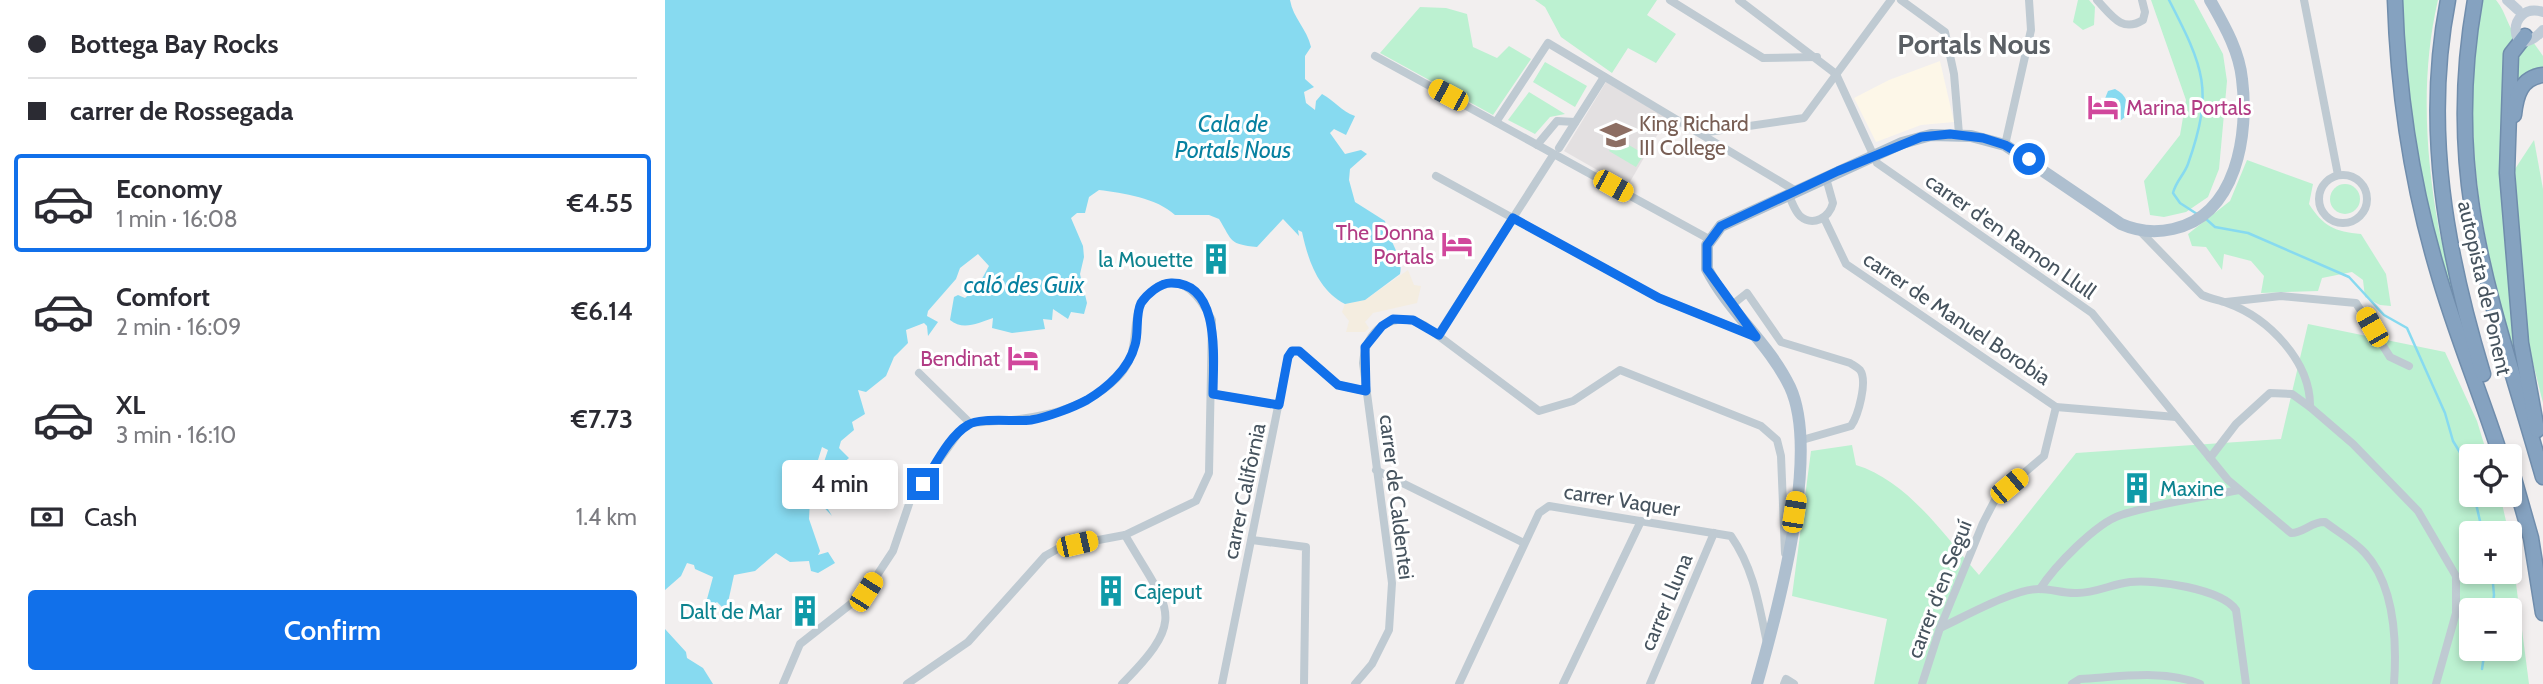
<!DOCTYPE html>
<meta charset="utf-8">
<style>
body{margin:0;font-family:Cabin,sans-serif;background:#f7f7f7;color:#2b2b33;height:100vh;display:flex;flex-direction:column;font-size:26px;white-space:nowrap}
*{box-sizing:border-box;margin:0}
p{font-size:23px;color:#7c7c81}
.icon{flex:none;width:38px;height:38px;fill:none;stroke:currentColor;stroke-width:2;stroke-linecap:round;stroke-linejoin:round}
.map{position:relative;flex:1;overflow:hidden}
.side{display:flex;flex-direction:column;background:#fff;width:665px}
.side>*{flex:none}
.banner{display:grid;align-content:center;height:154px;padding:0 28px;background:#fff}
.fabs{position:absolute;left:1794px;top:444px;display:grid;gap:14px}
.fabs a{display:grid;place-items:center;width:63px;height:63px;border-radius:7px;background:#fff;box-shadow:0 4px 10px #0003;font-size:35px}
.end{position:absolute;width:32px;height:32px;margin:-16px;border:9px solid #1170ea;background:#fff;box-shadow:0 0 0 4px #fff}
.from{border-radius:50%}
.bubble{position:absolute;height:49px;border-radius:7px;background:#fff;box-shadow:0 4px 10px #0003;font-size:23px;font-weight:600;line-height:49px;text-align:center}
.car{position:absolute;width:21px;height:42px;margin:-21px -10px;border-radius:9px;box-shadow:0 0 5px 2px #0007;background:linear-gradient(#f5c518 24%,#345 0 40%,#f5c518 0 76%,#345 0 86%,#f5c518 0)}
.banner b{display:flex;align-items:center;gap:24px;height:66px;font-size:26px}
.banner b+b{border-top:2px solid #e1e1e2}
.banner i{width:18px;height:18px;background:#2b2b33}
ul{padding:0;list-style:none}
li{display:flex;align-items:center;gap:21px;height:98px;margin:0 14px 10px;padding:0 14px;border:4px solid transparent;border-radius:7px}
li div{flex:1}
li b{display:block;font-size:26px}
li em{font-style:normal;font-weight:600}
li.active{border-color:#1170ea}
li>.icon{width:63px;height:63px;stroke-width:1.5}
.pay{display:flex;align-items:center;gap:18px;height:77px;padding:0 28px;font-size:26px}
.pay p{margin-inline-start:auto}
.button{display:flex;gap:14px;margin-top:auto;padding:14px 28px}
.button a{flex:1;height:80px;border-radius:7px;background:#1170ea;color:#fff;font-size:28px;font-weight:600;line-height:80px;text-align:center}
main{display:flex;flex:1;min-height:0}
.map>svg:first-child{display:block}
</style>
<main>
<section class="side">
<div class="banner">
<b><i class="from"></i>Bottega Bay Rocks</b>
<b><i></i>carrer de Rossegada</b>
</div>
<ul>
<li class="active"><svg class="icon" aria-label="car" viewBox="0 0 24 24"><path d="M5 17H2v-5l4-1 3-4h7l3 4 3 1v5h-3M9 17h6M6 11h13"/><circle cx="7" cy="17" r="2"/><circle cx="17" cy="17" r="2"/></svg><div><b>Economy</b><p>1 min · 16:08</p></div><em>€4.55</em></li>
<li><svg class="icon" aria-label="car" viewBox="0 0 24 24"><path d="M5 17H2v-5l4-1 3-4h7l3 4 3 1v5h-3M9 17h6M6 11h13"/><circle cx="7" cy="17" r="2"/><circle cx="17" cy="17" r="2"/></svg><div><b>Comfort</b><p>2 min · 16:09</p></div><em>€6.14</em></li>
<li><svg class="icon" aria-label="car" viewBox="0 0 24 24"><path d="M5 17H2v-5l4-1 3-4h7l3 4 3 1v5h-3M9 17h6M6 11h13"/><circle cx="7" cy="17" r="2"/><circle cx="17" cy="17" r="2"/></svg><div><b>XL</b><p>3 min · 16:10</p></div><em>€7.73</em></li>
</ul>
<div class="pay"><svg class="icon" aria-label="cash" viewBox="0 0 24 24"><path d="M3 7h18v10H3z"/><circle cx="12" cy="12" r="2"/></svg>Cash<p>1.4 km</p></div>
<div class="button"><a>Confirm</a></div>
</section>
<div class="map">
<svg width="1878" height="684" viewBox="0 0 1878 684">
<rect width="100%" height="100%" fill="#f2efef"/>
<polygon fill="#fdf7e8" points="1275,61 1289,122 1256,125 1211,142 1189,98 1224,80"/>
<polygon fill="#e3e0e1" points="941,82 1002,118 962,187 899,151"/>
<g fill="#bcf1d1" fill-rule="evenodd">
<polygon points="870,0 992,0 982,15 1011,34 991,63 963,48 947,73 896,37 880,7"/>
<polygon points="1413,0 1424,0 1430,7 1429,25 1418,30 1408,22"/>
<polygon points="1486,0 1529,0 1558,54 1562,81 1554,169 1543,197 1521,212 1499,217 1485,215 1479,181 1515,135 1521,100"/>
<path d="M 1736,0 L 1773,0 C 1756,72 1760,151 1773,224 C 1776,244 1790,284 1788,301 L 1758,194 L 1742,92 Z"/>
<path d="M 1818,0 L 1831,0 C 1842,13 1842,28 1854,39 L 1843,52 L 1853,356 L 1850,357 C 1815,236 1794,126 1818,0 Z"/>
<polygon points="755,7 781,8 802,14 808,47 832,58 844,46 866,59 828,115 715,53"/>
<polygon points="1868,42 1878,56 1878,70 1851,85 1851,52"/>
<polygon points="880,62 922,86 910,107 868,82"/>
<polygon points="864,92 900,114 885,117 870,134 843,120"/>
<polygon points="952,138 979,154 971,167 944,151"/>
<polygon points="1869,140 1878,189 1878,403 1863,343 1852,234 1850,169"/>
<path d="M 1582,160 L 1648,184 L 1644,204 C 1658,226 1670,232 1696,234 L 1721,274 L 1726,306 L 1715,305 L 1700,297 L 1698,280 L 1687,272 L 1657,278 L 1653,291 L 1596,293 L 1599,276 L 1586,261 L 1559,254 L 1557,270 L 1541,247 L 1527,246 L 1523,234 L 1565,201 Z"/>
<circle cx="1680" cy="199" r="15"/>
<path d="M 1643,324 L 1780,352 L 1812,421 L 1823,457 L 1806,457 L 1806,495 L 1835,495 L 1844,534 L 1806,534 L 1806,572 L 1844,572 L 1845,537 L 1864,684 L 1209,684 L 1222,619 L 1127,596 L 1146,451 L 1187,445 L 1191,465 C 1243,481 1279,535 1314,575 L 1411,453 L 1616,439 ZM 1806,611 L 1844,611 L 1844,649 L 1806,649 Z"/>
</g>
<polygon fill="#f4ede0" points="743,270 749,285 756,286 752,303 708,313 700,322 704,328 700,332 681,332 684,321 677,312 680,304 700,300"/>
<g fill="#87daf0">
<path d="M 0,0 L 625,0 C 628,18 642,29 646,47 L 640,56 L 640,79 L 649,87 L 639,92 L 641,103 L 650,110 L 651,101 L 657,94 C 670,101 676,111 690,116 L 681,135 L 669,129 L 665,133 L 680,154 L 696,150 L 702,154 L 685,169 L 684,180 L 690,202 L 720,221 C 722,238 739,257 735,274 L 700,300 L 680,304 C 653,290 643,260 637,232 L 633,230 L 634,236 L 618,219 L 592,247 C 564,244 568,242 554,219 L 544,215 L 510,215 C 492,198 458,193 434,190 L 424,197 L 420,213 L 412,213 L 406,218 L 418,246 L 419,257 L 415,274 L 422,303 L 419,314 L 406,312 L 403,319 L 388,309 L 387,320 L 378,319 L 380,329 L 347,333 L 327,328 L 328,318 C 313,323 298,331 285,320 L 289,297 L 293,295 L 300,298 L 313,286 L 324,266 L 313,254 L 295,268 L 291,279 L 263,311 L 262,316 L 273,322 L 263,336 L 262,326 L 259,323 L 241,330 L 243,343 L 229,357 L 221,376 L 201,392 L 193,390 L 200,414 L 187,422 L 189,430 L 176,441 L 174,448 L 184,458 L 174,467 L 170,464 L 169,467 L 157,468 L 163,450 L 157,447 L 149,473 L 153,492 L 167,516 L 149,497 L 145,500 L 144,519 L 155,551 L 153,555 L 163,552 L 170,563 L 153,573 L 146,571 L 144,561 L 125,562 L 111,553 L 90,571 L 69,575 L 62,607 L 59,609 L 52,602 L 47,606 L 42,599 L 48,577 L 30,569 L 29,565 L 22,563 L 16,576 L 0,590 Z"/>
<path d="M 1450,89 C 1462,95 1464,104 1461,116 L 1455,121 L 1450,120 L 1449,109 L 1439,101 L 1443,91 Z"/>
<polygon points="0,629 21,652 22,658 38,668 48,684 0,684"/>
</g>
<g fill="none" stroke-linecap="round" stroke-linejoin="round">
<g stroke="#87daf0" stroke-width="2.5">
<path d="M 1504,0 C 1539,68 1549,90 1523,164 C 1519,175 1511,181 1508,193 L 1515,203 L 1532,214"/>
<polyline points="1541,219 1550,227 1583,233 1684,277 1719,315 1742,328 1780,413 1788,441 1799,459 1806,487"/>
<polyline points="1809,495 1818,534"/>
<polyline points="1827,611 1829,595 1827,572"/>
<polyline points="1817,669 1820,649"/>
</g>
<defs>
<g id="highway">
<path d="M 1730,0 C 1733,92 1746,181 1772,269 C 1790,333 1816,394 1836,457"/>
<path d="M 1783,0 C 1758,128 1781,252 1818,374"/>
<path d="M 1810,0 C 1777,185 1829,304 1878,477"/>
<polyline points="1860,36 1846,54 1842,173 1856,343 1872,430"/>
<path d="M 1849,115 C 1851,95 1856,78 1878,75"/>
<polyline points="1844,461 1866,538 1878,613"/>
</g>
</defs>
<use href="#highway" stroke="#708dac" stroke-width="17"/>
<g stroke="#bfcad2" stroke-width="8">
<polyline points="1005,0 1098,58 1152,57"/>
<path d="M 1074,0 L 1171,74 L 1212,163 L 1427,313 L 1563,480 L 1626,533 C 1639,533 1647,521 1660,522 C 1673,532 1689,541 1700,553 C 1730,586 1732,641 1729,684"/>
<polyline points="1236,0 1280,32 1289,74 1294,134"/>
<path d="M 1432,0 C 1447,16 1457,33 1478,20 L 1480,12 L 1477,0"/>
<polyline points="1639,0 1673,175"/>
<polyline points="710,56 1044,239"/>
<polyline points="831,122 883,43 1131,191"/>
<polyline points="1036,133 1139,118 1226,0"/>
<polyline points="872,145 892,121 910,122"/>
<polyline points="1340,145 1366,30 1364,0"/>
<polyline points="894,148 939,77"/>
<circle cx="1678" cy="199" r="24"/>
<polyline points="771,176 994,298 1089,336"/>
<path d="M 1123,194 C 1127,201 1129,210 1135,216 C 1148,227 1164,218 1168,203 L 1161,178"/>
<polyline points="1159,218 1181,264 1391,407 1511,417"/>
<path d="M 1474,230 L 1537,295 C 1546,299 1554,300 1562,303 C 1604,318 1646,362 1645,407 L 1688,444 L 1753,511 L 1791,576 L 1791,613 L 1771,684"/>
<polyline points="1561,302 1616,296 1691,303 1725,357 1744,366"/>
<path d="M 1067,305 L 1082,293 L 1116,342 L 1185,363 C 1188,365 1192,367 1195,370 C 1203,381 1193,416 1186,426 L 1137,440"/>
<polyline points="773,335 887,157"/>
<polyline points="254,373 305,423"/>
<polyline points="548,394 614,405"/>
<path d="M 305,423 C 356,420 412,417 451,379 C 477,354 465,326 476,304 C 479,298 486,292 491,288 C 518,271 536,299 547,320 L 544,473 L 531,501 L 460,535 C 503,610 525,616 457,684"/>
<polyline points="1545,458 1571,424 1605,393 1627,394 1645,407"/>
<polyline points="711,470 859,543"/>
<polyline points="587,540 641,547 639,684"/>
<path d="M 1375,589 C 1389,567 1431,523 1456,515 C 1493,503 1535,498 1574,490"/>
<path d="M 1275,628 C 1299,617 1350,588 1375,589 C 1387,589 1400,594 1412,593 C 1431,593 1447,584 1465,582 C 1490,579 1557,589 1571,610 L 1581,684"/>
<polyline points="118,684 135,644 201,592 228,551 245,501 295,431 305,423"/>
<polyline points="242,684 303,642 380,556 396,547 460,535"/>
<polyline points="557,684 623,357 627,351 634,351 673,385 701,391"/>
<path d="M 690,684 L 707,664 L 724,630 L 727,583 L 698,363 C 701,329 727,310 759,325 L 874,411 L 908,401 L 955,370 L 1096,426 L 1112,440 L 1116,456 L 1120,553"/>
<path d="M 794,684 L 874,513 L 884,506 L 1066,536 C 1089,569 1094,605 1102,643"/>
<polyline points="898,684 976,521"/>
<polyline points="985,684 1049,533"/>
<polyline points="1119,684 1121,679 1129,684"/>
<polyline points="1257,684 1275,628 1318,523 1332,496 1379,456 1391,407"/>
<path d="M 1407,684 L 1415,679 C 1452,677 1500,669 1535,684"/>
</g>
<g stroke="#bfcbd7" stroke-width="10">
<polyline points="1842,0 1853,10"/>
<path d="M 1878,12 C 1840,0 1843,68 1878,30"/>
</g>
<path stroke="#aebfcf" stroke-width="12" d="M 1092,684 C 1112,613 1156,454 1125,387 C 1104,343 1064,312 1042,269 L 1042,245 L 1056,226 L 1237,143 L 1266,135 L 1306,136 L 1340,145 L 1456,224 C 1474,232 1490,233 1508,229 C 1572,215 1584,134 1577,79 C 1574,50 1559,25 1545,0"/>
<use href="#highway" stroke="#85a2c0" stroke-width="14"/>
</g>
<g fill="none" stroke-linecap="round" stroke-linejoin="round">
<path stroke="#1170ea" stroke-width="9" d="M 258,484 C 270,466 284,436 303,425 C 315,417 350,422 366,420 C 383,417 407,408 422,400 C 442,388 464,369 470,345 C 474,333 470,315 476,303 C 482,294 495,283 506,283 C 557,282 548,362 548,394 L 614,405 L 623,357 L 627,351 L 634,351 L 673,385 L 701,391 L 700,347 L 717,326 L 728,319 L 748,320 L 774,335 L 848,218 L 994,298 L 1091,337 L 1042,269 L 1042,245 L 1056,226 L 1173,171 L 1256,137 L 1285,134 L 1318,138 L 1340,145 L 1364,159"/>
</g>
<defs>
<symbol id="hotel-bare" viewBox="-9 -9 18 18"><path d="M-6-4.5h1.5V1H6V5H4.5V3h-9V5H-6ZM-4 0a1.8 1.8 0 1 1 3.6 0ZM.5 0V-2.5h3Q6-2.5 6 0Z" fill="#d1479c" stroke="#fff" stroke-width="2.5" paint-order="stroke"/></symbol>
<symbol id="school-bare" viewBox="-9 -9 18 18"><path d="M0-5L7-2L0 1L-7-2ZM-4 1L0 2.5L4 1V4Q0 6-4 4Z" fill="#8d6e63" stroke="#fff" stroke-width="2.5" paint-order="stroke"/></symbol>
<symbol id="building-bare" viewBox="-9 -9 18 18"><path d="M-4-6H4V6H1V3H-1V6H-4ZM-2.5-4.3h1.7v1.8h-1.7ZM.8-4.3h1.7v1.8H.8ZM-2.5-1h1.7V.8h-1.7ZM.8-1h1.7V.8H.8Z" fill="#0f9aa8" stroke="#fff" stroke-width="2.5" paint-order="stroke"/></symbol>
</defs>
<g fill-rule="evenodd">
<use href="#hotel-bare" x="1416" y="85" width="44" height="44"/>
<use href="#school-bare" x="929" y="113" width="44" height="44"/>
<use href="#hotel-bare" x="770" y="222" width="44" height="44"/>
<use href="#building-bare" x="529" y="237" width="44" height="44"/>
<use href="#hotel-bare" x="336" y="336" width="44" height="44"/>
<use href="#building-bare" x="1450" y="466" width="44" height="44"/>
<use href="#building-bare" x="424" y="569" width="44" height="44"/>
<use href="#building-bare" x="118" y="589" width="44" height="44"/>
</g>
<g text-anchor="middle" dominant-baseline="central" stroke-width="6" stroke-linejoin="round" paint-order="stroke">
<g font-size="21" fill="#b23c85" stroke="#fff" text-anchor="end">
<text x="1461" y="107" text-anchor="start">Marina Portals</text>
<text x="769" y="232">The Donna<tspan x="769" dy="24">Portals</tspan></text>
<text x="335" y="358">Bendinat</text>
</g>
<g font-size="21" fill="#785e54" stroke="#fff" text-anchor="start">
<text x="974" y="123">King Richard<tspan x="974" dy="24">III College</tspan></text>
</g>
<g font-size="21" fill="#46535e" stroke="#fff">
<text transform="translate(1346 236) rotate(35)">carrer d'en Ramon Llull</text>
<text transform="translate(1820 288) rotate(77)">autopista de Ponent</text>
<text transform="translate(1292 318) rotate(34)">carrer de Manuel Borobia</text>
<text transform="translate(579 491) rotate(-78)">carrer Califòrnia</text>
<text transform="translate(732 497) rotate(83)">carrer de Caldentei</text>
<text transform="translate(957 500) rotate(9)">carrer Vaquer</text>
<text transform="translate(1274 589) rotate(-69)">carrer d'en Seguí</text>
<text transform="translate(1001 602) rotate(-67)">carrer Lluna</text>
</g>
<g font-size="21" fill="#0d838f" stroke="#fff" text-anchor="end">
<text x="528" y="259">la Mouette</text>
<text x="1495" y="488" text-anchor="start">Maxine</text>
<text x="469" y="591" text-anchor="start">Cajeput</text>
<text x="117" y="611">Dalt de Mar</text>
</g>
<g font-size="23" font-style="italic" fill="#0781a1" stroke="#fff">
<text x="568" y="124">Cala de<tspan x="568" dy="26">Portals Nous</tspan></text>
<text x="359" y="285">caló des Guix</text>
</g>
<g font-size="28" font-weight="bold" fill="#5b6065" stroke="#fff">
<text x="1309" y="44">Portals Nous</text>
</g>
</g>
</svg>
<div class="fabs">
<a><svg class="icon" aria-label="locate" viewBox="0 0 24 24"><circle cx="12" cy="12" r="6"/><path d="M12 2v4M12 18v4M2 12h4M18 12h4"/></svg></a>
<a>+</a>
<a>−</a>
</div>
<i class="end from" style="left:1364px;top:159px"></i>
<i class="end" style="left:258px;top:484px"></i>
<div class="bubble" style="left:117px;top:460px;width:116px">4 min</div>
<i class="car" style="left:783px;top:95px;rotate:298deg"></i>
<i class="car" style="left:948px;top:186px;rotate:119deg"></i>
<i class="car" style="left:1707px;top:327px;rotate:330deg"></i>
<i class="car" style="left:1344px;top:486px;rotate:50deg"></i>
<i class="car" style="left:1129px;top:512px;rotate:9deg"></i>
<i class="car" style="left:412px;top:544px;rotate:77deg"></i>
<i class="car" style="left:201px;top:592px;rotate:33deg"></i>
</div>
</main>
